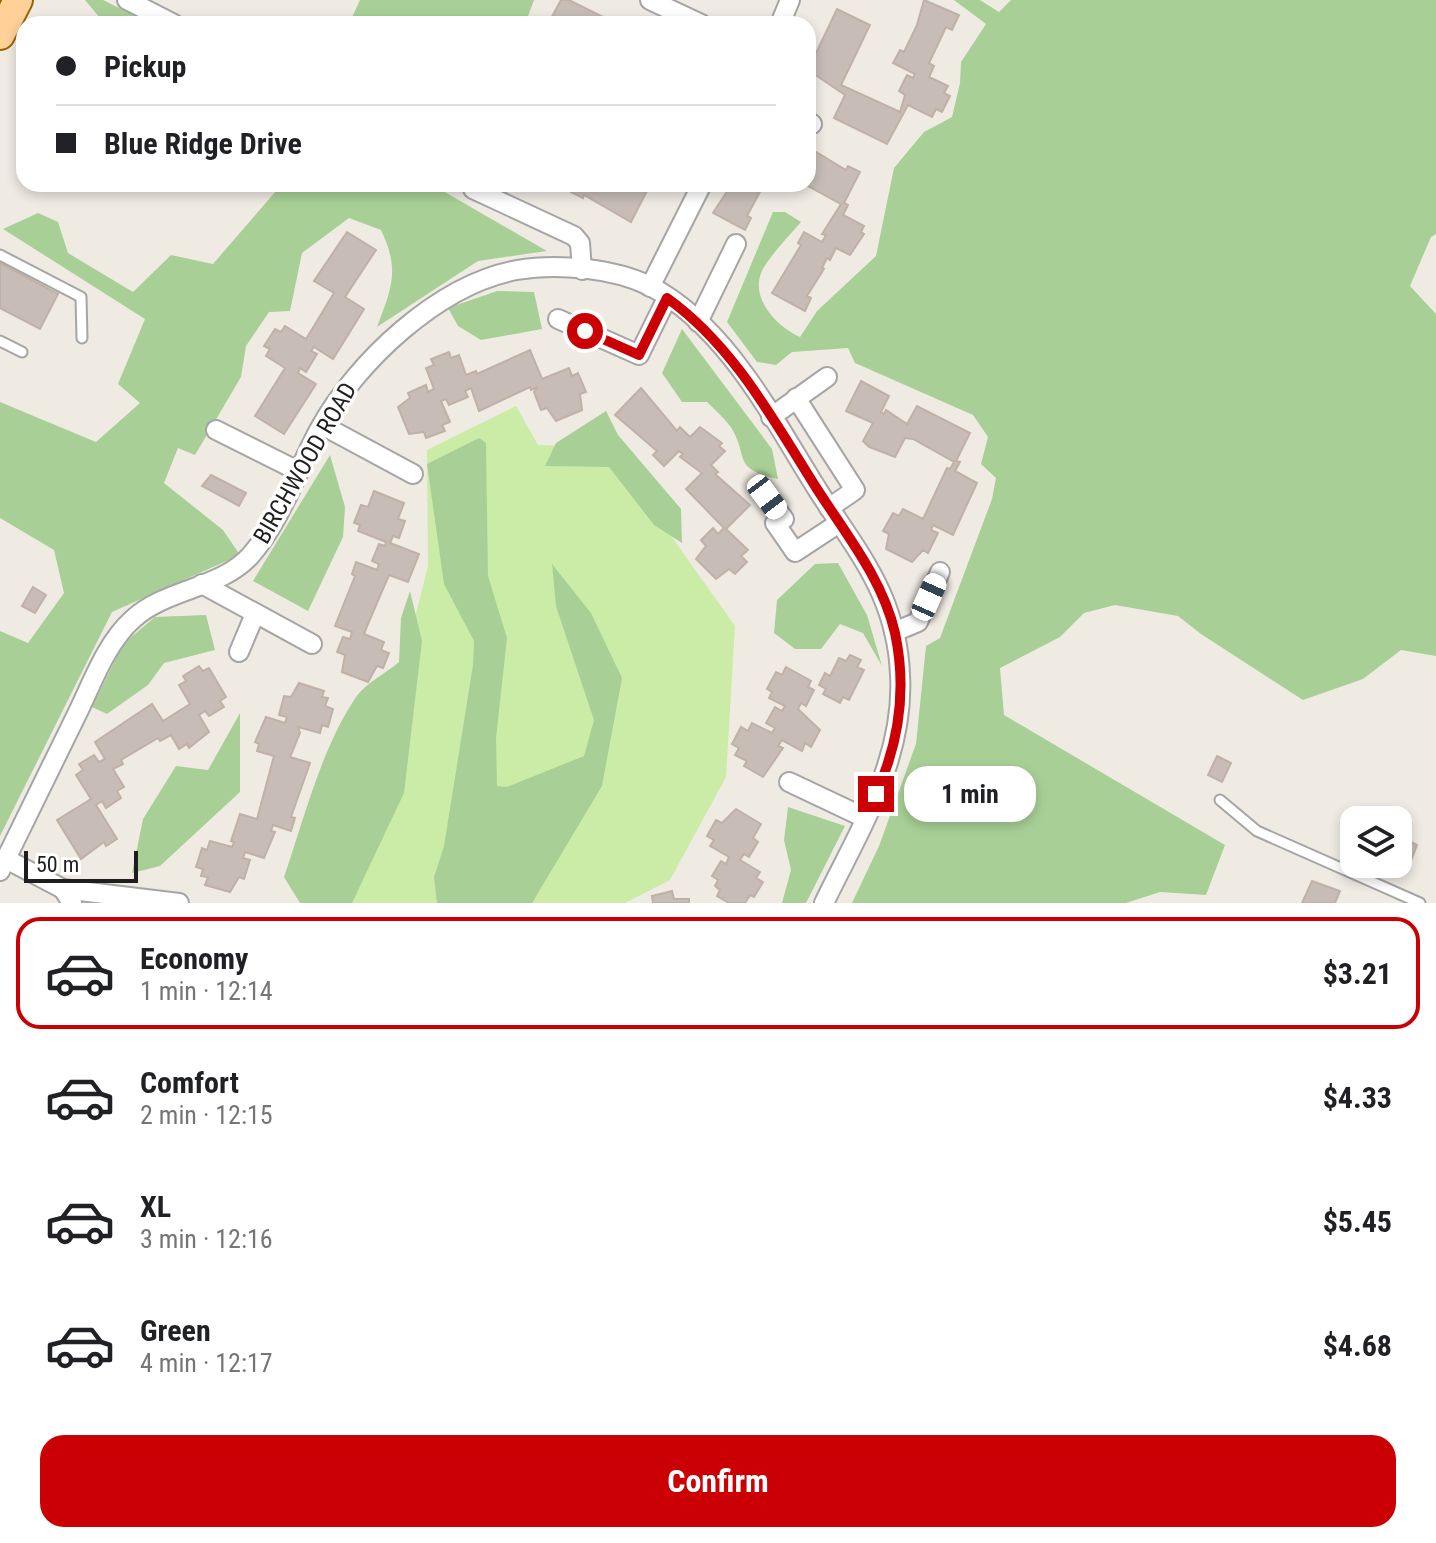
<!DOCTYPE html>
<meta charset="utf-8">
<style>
body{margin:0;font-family:"Roboto Condensed",sans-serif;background:#f6f6f6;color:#202124;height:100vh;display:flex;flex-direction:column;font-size:30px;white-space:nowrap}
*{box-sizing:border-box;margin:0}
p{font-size:26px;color:#757577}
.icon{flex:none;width:44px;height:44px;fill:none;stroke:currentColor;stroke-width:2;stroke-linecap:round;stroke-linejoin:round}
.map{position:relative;height:903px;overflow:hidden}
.details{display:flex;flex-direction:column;background:#fff;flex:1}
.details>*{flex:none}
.top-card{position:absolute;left:16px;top:16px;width:800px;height:176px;border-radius:24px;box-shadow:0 4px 12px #0003;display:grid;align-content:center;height:176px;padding:0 40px;background:#fff}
.fabs{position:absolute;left:1340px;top:806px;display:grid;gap:16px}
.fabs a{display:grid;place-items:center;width:72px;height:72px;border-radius:16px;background:#fff;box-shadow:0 4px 12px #0003;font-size:40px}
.scale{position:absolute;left:24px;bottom:20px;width:114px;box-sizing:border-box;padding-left:8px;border:4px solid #1e1e1e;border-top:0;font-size:22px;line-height:28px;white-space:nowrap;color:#1e1e1e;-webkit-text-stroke:6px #fff;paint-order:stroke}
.end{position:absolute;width:36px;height:36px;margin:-18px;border:10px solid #cb0004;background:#fff;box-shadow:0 0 0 4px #fff}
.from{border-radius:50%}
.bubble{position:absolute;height:56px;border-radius:24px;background:#fff;box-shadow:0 4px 12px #0003;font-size:26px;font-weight:700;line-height:56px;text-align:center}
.car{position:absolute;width:24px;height:48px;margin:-24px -12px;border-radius:10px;box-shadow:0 0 6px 2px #0007;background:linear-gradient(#fff 24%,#345 0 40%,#fff 0 76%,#345 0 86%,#fff 0)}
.top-card b{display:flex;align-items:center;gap:28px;height:76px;font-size:30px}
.top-card b+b{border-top:2px solid #e0e0e0}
.top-card i{width:20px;height:20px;background:#202124}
ul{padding:14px 0 0;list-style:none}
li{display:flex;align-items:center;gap:24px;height:112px;margin:0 16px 12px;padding:0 24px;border:4px solid transparent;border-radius:24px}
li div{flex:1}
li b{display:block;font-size:30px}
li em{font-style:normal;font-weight:700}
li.selected{border-color:#cb0004}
li>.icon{width:72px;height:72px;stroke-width:1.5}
.cta{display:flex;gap:16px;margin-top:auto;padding:16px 40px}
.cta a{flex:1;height:92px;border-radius:24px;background:#cb0004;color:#fff;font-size:32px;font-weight:700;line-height:92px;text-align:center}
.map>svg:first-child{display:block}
</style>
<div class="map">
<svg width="1436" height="903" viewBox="0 0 1436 903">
<rect width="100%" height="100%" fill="#efebe3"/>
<polygon fill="#caeca7" points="516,406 538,445 608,447 735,626 726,777 670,880 625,903 326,903 412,629 428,566 427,450"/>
<g fill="#a8d096">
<polygon points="85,0 103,0 151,24 105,24"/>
<polygon points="360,0 534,0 525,24 349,24"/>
<path d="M 954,0 L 980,0 L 999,12 L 1011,0 L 1436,0 L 1436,234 L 1431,237 L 1410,286 L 1436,314 L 1436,656 L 1401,650 L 1363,679 L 1303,700 L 1201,634 L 1178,616 L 1115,605 L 1084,613 L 1060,637 L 1000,668 L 1004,715 L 1225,845 L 1206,895 L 1160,892 L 1126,903 L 852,903 L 879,846 L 916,744 L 926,646 L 940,638 L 992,499 L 996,478 L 981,464 L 988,437 L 973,415 L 855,363 L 848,348 L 792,352 L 776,365 L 757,362 L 727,322 L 773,212 L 785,212 L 801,222 C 789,236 774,251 764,267 C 747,295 775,326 800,337 L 817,311 L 876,256 L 894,168 L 924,132 L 952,117 L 960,83 L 961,62 L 986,24 Z"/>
<path d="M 282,184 L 431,184 L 547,251 L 478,261 L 377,327 C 392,287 400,270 381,230 L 349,218 L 302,253 L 290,311 L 269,312 L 246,346 L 241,377 L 195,455 L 178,448 L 164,483 L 223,530 L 240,555 L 112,612 L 0,836 L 0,631 L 28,643 L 64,593 L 54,550 L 0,518 L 0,402 L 96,442 L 140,403 L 118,384 L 145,319 L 3,229 L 38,213 L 58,222 L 68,253 L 133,292 L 171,255 L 213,264 Z"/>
<polygon points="497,291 534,292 542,329 481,340 458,326 448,308"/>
<path d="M 682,329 L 772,449 L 778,479 C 730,469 750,456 730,426 C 724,418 715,410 707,402 L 682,402 L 662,373 Z"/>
<polygon points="606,411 618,435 681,509 682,543 654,525 609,467 545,466 556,443"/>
<polygon points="479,438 486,443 488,576 507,638 496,738 497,786 507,787 584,756 594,720 556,606 552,564 591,613 622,678 602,786 532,903 437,903 434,877 444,846 473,665 474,641 444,584 427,464"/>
<polygon points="330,455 345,507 343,537 308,611 253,581"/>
<polygon points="838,563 867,615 882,666 863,633 840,624 821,649 795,649 774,633 777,600 815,564"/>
<path d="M 410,591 L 422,641 L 404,793 L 352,903 L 300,903 L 284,877 C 304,819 321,749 356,697 C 365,684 386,673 399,662 L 401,618 Z"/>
<polygon points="206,615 215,650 164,663 148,685 107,714 92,707 123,644 155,617"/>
<polygon points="240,713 240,792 160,866 132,873 143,819 176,766 208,770"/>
<polygon points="788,807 845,826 806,903 782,903 791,870 784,840"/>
</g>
<g fill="#c7bdb6" stroke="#c1b1a5" stroke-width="2">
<polygon points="561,0 569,0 613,22 548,24"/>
<polygon points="924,0 959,15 952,30 946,27 929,63 934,66 929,77 948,86 944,93 950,96 942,112 936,109 932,117 908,105 887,144 834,118 845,95 808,70 837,9 870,25 841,85 900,112 905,95 899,91 907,75 913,78 915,74 893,63 900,50 904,52 917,25"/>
<polygon points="808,147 808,151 811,149 846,170 848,166 860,172 844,203 848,205 843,215 864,226 861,232 864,234 850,255 836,248 830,260 827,258 822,268 824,269 807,296 811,298 805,311 772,293 801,245 798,243 804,232 822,242 826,235 822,234 841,204 806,185"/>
<polygon points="575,184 639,184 648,189 631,222 584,195 583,198 571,192"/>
<polygon points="732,184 764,184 747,216 751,218 745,230 713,213"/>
<polygon points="347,232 376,250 345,297 364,309 333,359 314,347 311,351 317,354 306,372 300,368 298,373 316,384 284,434 255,416 285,368 266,356 270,349 264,346 275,329 281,332 285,326 306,339 334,293 314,281"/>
<polygon points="0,263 58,294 40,329 0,308"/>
<polygon points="530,350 542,379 569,368 572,376 578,373 586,392 580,394 582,410 556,421 547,408 541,410 534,392 538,387 531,390 530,387 479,411 471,388 465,391 468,397 449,405 446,399 441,401 450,422 442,425 445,431 426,438 424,432 409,434 398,407 410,398 408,393 426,385 428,392 434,389 426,368 434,365 431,359 449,352 451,358 459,355 466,375 476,371 477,374"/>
<polygon points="861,381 889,396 881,412 884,414 886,410 907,424 917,406 970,433 956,461 960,462 955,471 977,483 953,535 933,525 931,530 938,533 928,553 923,550 912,562 886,549 889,534 883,531 893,513 899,516 903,509 923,519 947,468 950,469 954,462 913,439 905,438 895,457 869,447 863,441 873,423 846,411"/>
<polygon points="641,388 677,431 680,427 690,437 700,427 722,443 719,446 725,451 711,465 718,472 715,474 750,505 726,529 748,550 741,556 747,562 735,574 729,569 716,579 696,559 706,546 701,540 713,528 718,534 724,528 686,489 702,473 680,457 683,454 679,451 664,466 653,455 657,451 615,415"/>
<polygon points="211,475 246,493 239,506 202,486"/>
<polygon points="374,491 404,503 398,519 405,521 399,538 393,536 390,543 419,554 408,582 389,575 368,624 364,634 384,642 381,650 389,653 383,668 377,666 368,682 342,672 345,655 337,652 343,637 350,639 352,632 335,626 355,576 352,574 356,562 377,570 379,564 372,561 379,544 385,546 386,542 358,531 360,525 354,523 361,505 368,507"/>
<polygon points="33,587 46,595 35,613 22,606"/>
<polygon points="850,655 861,660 857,667 864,670 849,700 843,697 840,703 823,694 826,689 819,685 825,673 830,676 839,658 846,661"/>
<polygon points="199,666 203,671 209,668 226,697 220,701 224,707 209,716 205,711 199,715 209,732 189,748 187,744 179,749 171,735 160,741 158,738 121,760 123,764 113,769 124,787 117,791 121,798 106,808 102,801 96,805 117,839 106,846 104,842 81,859 57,820 91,799 76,775 83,770 79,764 94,755 99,762 105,759 95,742 152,704 163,721 190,704 179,685 186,681 183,676"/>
<polygon points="786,667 811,681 808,687 814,690 806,706 801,703 798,709 820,730 811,747 805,743 802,751 782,740 778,746 783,748 763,777 744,766 747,761 735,755 739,748 732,744 741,727 748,731 752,723 772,733 775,728 766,723 775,707 782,711 785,706 769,698 772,692 767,689 776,672 782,675"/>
<polygon points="299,683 324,691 322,697 328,698 325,706 333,709 328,727 322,725 320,733 298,727 300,733 290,757 310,763 291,817 295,818 291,831 273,825 271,831 275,832 264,858 245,852 243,858 250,860 244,879 239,877 230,892 205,885 208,877 201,876 203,869 196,867 202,848 207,850 210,841 232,847 234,842 231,841 240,814 257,819 274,756 257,751 259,744 255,742 266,717 285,723 287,717 279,715 284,696 291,697"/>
<polygon points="1217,756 1231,763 1222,782 1208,775"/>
<polygon points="736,809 761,824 753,838 758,842 749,857 744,854 740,860 760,872 756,878 763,882 754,897 750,895 745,903 729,903 717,896 720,890 715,886 718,880 712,876 721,861 726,864 729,857 710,846 714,840 707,836 716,820 722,823"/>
<polygon points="1386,815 1409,822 1402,836 1398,834 1398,820 1384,820"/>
<polygon points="1403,838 1417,845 1407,871 1393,864 1398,864 1398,841"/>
<polygon points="1312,881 1340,891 1335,903 1302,903"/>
<polygon points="672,891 674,899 689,899 689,903 653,903 652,896"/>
</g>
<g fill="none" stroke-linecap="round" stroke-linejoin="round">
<defs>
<g id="lane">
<polyline points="0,255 81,297 82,338"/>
<polyline points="0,341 22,352"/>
<polyline points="1220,800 1257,831 1420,903"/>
</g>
<g id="street">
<polyline points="127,0 174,24"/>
<polyline points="650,0 701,24"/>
<polyline points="780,24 790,0"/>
<polyline points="808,121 812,124"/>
<polyline points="473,189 574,236 580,243 582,270"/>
<polyline points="650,287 702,184"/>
<polyline points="558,319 639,355 667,298"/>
<polyline points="698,322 736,244"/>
<polyline points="796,398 855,490 829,508"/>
<polyline points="771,417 827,377"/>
<polyline points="322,425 413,474"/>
<polyline points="216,430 298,471"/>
<polyline points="767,497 784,519 775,523 795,552 839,523"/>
<polyline points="202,584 312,644"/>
<polyline points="894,632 918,622 940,572"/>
<polyline points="239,652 255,614"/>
<polyline points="789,782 865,818"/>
<polyline points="6,859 63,889"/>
<path d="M 0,871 C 26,818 52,765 78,712 C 93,681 107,642 133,619 C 167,588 221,589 251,555 C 281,520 297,471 319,430 C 356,362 439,284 517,270 C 557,263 613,268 650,286 C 728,327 774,421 819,492 C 840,525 865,557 881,593 C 892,618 899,647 900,675 C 905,758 859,831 824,903"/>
<polyline points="72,903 63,889 179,903"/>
</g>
<polyline id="primary" points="0,35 18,0"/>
</defs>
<use href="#lane" stroke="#a5a5a5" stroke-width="13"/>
<use href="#street" stroke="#a5a5a5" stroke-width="22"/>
<use href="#primary" stroke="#976300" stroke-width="32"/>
<use href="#lane" stroke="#fff" stroke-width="9"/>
<use href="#street" stroke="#fff" stroke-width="18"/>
<use href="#primary" stroke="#ffd198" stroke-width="28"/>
</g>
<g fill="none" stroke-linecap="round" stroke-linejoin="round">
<path stroke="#cb0004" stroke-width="10" d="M 585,331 L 639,355 L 667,298 C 734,346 774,421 817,489 C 846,534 883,580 895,633 C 907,689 899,743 876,794"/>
</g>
<g text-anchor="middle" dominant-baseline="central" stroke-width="7" stroke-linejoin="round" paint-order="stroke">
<g font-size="24" fill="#1e1e1e" stroke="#fff">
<text transform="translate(305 463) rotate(-60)">BIRCHWOOD ROAD</text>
</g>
</g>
</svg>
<div class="fabs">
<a><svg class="icon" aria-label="layers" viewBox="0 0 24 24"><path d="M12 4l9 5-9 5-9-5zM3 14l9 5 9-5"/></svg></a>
</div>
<div class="scale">50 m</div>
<i class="end from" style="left:585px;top:331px"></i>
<i class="end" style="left:876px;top:794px"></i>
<div class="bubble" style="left:904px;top:766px;width:132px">1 min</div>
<i class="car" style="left:767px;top:497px;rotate:143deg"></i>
<i class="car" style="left:929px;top:597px;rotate:24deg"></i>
<div class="top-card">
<b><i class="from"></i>Pickup</b>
<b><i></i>Blue Ridge Drive</b>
</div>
</div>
<section class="details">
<ul>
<li class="selected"><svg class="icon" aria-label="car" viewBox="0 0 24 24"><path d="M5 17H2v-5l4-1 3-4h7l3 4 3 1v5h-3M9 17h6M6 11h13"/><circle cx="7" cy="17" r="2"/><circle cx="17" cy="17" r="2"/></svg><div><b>Economy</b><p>1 min · 12:14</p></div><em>$3.21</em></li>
<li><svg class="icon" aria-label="car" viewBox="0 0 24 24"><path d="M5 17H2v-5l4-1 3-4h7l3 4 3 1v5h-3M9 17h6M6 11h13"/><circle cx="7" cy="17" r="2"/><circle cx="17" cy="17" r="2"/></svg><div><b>Comfort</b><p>2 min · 12:15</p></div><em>$4.33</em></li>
<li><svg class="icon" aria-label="car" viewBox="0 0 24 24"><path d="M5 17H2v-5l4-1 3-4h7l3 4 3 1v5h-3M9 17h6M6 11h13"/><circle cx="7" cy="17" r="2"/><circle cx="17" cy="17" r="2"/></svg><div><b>XL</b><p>3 min · 12:16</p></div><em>$5.45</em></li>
<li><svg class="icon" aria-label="car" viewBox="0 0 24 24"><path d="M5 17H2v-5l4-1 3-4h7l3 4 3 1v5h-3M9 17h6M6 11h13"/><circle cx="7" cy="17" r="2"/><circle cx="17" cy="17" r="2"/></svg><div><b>Green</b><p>4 min · 12:17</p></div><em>$4.68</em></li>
</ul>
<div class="cta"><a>Confirm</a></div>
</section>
